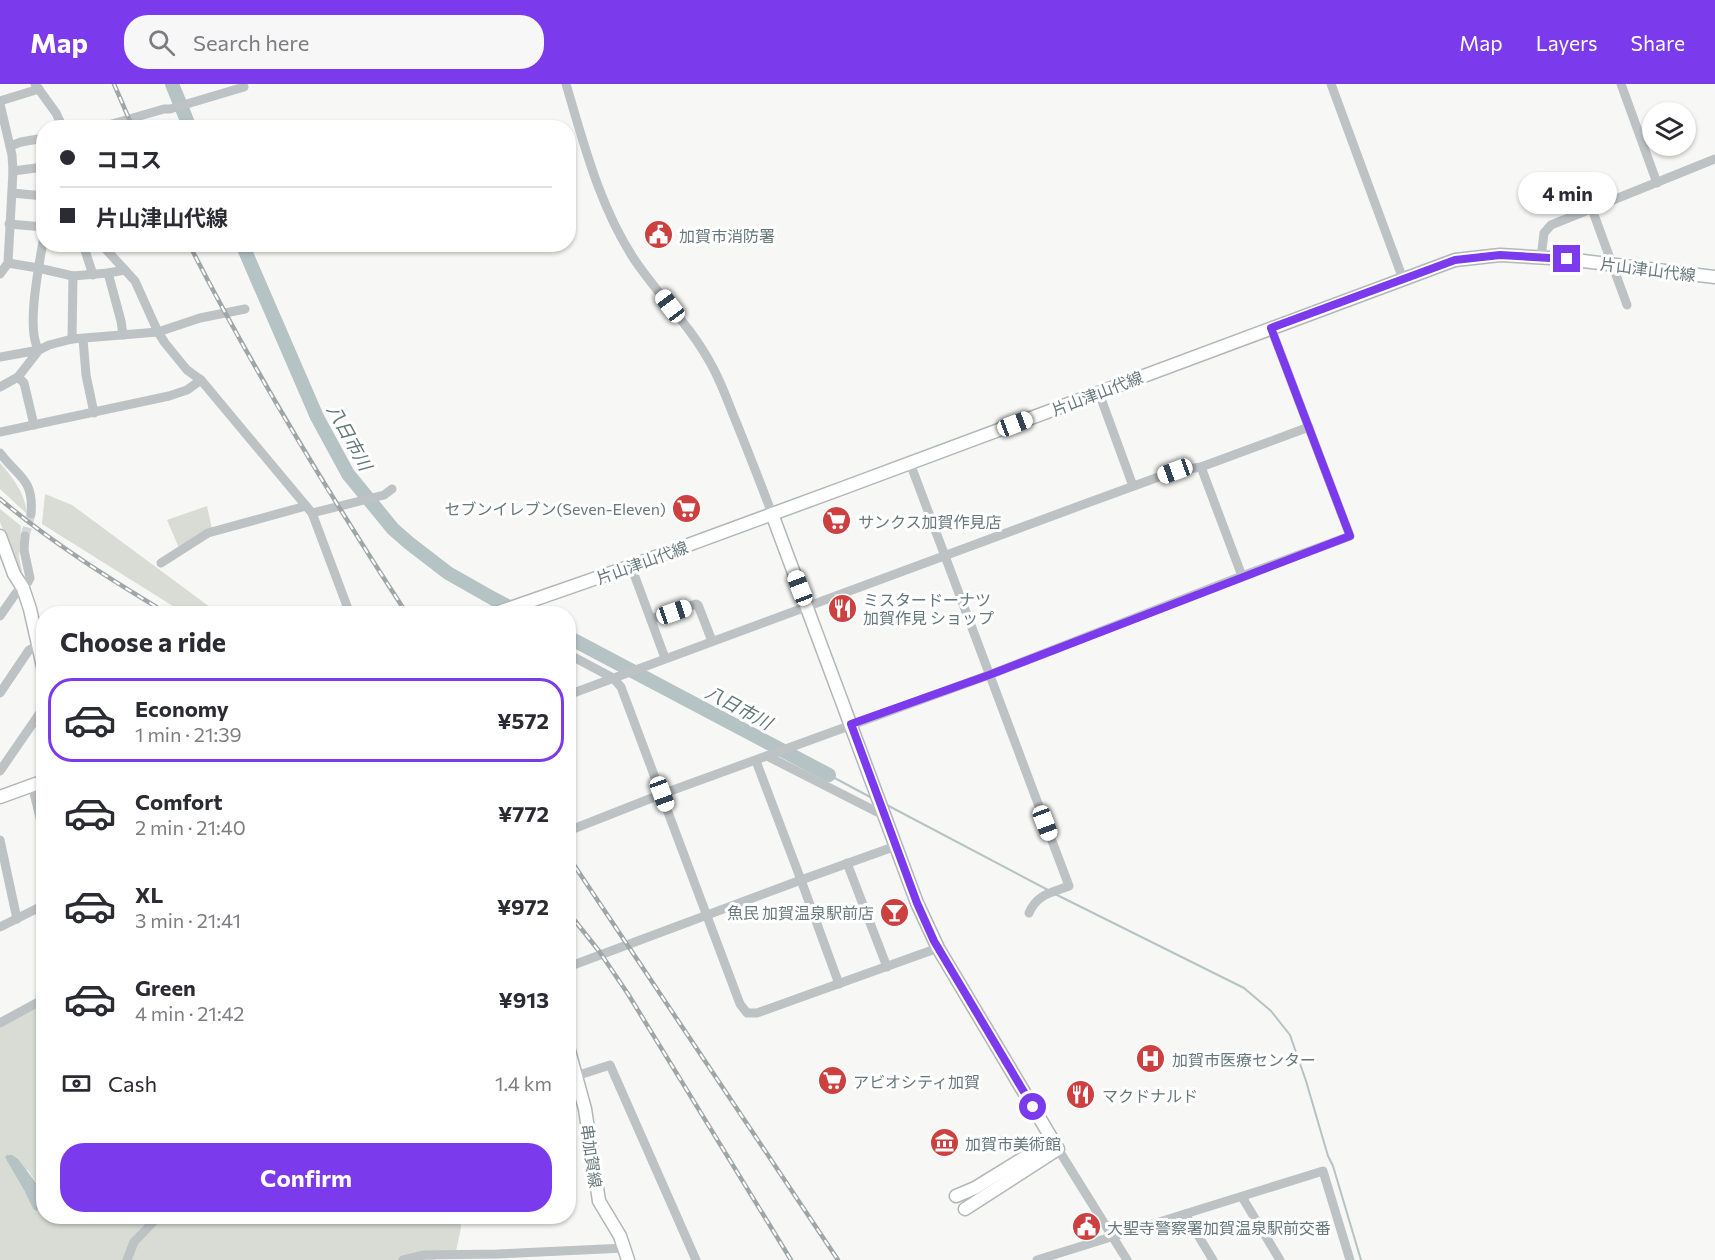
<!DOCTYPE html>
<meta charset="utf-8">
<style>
body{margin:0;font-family:Commissioner,"Noto Sans JP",sans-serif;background:#f7f7f7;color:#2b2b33;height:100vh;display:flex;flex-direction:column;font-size:22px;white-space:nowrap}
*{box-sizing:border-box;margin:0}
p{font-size:20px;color:#7c7c81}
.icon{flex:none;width:33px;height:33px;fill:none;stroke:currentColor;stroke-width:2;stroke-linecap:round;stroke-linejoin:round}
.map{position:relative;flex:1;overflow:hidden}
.panel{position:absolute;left:36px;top:522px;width:540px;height:618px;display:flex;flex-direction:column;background:#fff;border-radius:24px;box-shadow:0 2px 4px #0004}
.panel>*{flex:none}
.banner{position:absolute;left:36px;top:36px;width:540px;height:132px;border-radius:24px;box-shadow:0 2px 4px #0004;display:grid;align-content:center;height:132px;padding:0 24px;background:#fff}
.buttons{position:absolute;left:1642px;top:18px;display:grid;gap:12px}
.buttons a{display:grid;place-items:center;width:54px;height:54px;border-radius:50%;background:#fff;box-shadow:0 2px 4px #0004;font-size:30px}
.end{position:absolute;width:27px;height:27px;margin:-14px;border:8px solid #7c3aed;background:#fff;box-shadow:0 0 0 3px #fff}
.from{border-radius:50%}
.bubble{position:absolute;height:42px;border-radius:21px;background:#fff;box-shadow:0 2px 4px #0004;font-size:20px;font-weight:700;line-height:42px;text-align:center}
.car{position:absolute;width:18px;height:36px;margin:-18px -9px;border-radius:8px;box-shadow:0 0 4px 2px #0007;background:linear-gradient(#fff 24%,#345 0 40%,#fff 0 76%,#345 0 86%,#fff 0)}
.banner b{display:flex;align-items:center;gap:21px;height:57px;font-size:22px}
.banner b+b{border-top:2px solid #e1e1e2}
.banner i{width:15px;height:15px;background:#2b2b33}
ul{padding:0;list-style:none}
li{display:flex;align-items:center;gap:18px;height:84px;margin:0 12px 9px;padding:0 12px;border:3px solid transparent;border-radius:24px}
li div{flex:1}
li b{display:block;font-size:22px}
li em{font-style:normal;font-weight:700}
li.on{border-color:#7c3aed}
li>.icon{width:54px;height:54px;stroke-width:1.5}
h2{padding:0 24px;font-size:27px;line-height:72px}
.pay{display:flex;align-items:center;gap:15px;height:66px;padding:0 24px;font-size:22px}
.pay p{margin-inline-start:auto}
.cta{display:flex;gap:12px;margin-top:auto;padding:12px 24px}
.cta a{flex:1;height:69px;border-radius:24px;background:#7c3aed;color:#fff;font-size:24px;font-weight:700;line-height:69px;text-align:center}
header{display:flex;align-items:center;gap:36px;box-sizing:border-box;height:84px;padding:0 30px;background:#7c3aed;color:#fff}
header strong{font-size:28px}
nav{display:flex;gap:33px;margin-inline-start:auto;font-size:21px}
.search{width:420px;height:54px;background:#f7f7f7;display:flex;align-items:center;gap:15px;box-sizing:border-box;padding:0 21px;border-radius:24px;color:#7c7c81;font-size:22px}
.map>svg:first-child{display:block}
</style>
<header>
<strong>Map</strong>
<div class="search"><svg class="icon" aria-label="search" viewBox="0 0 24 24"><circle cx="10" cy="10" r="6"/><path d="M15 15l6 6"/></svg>Search here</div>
<nav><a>Map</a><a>Layers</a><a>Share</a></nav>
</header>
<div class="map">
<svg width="1715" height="1176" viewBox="0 0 1715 1176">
<rect width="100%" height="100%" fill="#f7f7f5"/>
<g fill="#d9dcd5">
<path d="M 0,379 C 13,394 25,409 27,430 L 0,405 Z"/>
<polygon points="45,410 72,421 218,529 184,529 42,440"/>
<polygon points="207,422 212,445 179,464 167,436"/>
<polygon points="0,425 21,442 19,473 22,487 20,490 0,438"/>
<polygon points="43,918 43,1108 27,1085 24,1106 33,1125 36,1127 43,1125 44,1132 460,1133 461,1144 456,1167 435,1167 435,1176 0,1176 0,944"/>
</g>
<polygon fill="#b5c3c4" points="7,1071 12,1071 18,1075 43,1108 43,1125 36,1127 33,1125 24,1106 5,1073"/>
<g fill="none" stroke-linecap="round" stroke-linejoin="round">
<g stroke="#b5c3c4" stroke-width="2">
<polyline points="829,691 872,714"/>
<polyline points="885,720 1048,806"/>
<polyline points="1055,810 1244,904 1271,927 1290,951 1306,997 1328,1072 1333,1082 1361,1176"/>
</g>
<g stroke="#b5c3c4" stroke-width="14">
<polyline points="172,0 190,44"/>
<polyline points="242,160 317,333 348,390 393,445 409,459 448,489 492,514 523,530"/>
<polyline points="568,553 829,691"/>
</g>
<polyline stroke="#d3d7d7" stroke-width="9" stroke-dasharray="9 4.5" stroke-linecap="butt" points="25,452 31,430"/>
<defs>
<g id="major">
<polyline points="772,430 917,819 938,864 1058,1065 965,1125"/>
<polyline points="0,452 14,490 23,504 30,525 44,587"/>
<polyline points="493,530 631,482 843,404 1455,176 1500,171 1567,175 1715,193"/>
<polyline points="0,713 44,697"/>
<polyline points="568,963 585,1025 599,1117 620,1152 628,1176"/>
<polyline points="956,1112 975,1104 1053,1056"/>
</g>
</defs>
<use href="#major" stroke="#b1b7b8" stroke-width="15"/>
<g stroke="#bdc2c4" stroke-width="9">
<polyline points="35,0 56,29 63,44"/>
<path d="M 566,0 C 584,60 599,121 634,175 C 658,211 691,242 712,282 C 722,300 729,321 737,340 C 749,370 761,400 772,430"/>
<polyline points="1331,0 1403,195"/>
<polyline points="1621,0 1657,99"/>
<polyline points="0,17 39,5"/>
<polyline points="0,20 12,71 13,87 8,179 0,190"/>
<polyline points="98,44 164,25 170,25 244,3"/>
<polyline points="10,62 21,58 44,54"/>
<polyline points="13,87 44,83"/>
<polyline points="12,109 44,112"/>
<polyline points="1592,125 1627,221"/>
<polyline points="9,140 44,143"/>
<polyline points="83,160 93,191"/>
<polyline points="101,160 135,197 158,248 165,259 187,286 201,296 312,429 350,530"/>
<polyline points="1541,174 1544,149 1551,141 1715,75"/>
<polyline points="8,179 38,184 73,192 108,189 125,186"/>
<polyline points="108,189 121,237 123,251"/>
<polyline points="72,255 73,192"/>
<polyline points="83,255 86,291 94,329"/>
<path d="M 39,266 C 25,247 40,176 44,152"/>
<polyline points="0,273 39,266 49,261 72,255 158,248 200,234 245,225"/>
<polyline points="18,293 24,299 34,341"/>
<polyline points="0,303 18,293 39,266"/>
<polyline points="1099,309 1133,402"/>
<polyline points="0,348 169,312 187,306 201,296"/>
<path d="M 0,369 C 19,394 34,395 31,430"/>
<path d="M 910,379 L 1069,802 C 1051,809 1037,810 1029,829"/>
<polyline points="1201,383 1242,492"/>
<polyline points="312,429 384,411 392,405"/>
<polyline points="161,479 208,449 306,422"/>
<polyline points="631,482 665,574"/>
<polyline points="0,532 16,509 28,498 30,494 24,466 25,452"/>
<polyline points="651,535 696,520 698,521 712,557"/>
<polyline points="568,570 613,594 621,603 740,920 747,929 757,929 938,864"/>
<polyline points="0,609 29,566 37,562"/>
<polyline points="568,611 1090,418 1175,387 1201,383 1309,343"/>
<polyline points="767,672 885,732"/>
<polyline points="0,687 44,623"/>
<polyline points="32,701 44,750"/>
<polyline points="568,747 662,710 989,591 1242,492 1350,452 1271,244"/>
<polyline points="0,756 17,835"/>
<polyline points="847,779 887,883"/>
<polyline points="0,843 44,821"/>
<polyline points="568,883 801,796 756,677"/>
<polyline points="839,900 801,796 896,762"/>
<polyline points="0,939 44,915"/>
<polyline points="576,992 610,981 696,1176"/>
<polyline points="1058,1065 1127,1176"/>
<polyline points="1242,1113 1280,1176"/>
<polyline points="1185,1130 1213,1176"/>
<polyline points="127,1176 134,1158 159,1132"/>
<polyline points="403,1176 424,1171 497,1170 625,1164"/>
<polyline points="1037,1176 1323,1087 1350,1176"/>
</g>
<use href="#major" stroke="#fff" stroke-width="12"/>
<defs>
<g id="rail">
<polyline points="114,0 133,44"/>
<path d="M 189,160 C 254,288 329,410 407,530"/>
<path d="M 0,415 C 52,459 110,495 168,530"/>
<polyline points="568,772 838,1176"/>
<polyline points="568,828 599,867 628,910 791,1176"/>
</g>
</defs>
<use href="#rail" stroke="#9ea6a8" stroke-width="4.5"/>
<use href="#rail" stroke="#fff" stroke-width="2" stroke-dasharray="7" stroke-linecap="butt"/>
</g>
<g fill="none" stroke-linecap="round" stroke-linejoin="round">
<polyline stroke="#7c3aed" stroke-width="8" points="1033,1023 934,857 917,819 851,640 989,591 1350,452 1271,244 1455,176 1500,171 1567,175"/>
</g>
<defs>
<symbol id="civic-disc" viewBox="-11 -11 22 22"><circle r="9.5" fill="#cd4040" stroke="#fff"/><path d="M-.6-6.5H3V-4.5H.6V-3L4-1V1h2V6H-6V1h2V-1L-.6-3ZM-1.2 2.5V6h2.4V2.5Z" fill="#fff"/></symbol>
<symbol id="supermarket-disc" viewBox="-11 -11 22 22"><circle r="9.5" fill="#cd4040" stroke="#fff"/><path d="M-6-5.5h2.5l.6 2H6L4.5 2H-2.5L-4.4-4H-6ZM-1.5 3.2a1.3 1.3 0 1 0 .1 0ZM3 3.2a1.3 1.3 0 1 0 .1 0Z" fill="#fff"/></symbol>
<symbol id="restaurant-disc" viewBox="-11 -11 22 22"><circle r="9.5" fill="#cd4040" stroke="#fff"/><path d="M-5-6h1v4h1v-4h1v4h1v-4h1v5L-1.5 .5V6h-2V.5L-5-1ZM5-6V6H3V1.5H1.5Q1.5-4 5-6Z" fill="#fff"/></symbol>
<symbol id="bar-disc" viewBox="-11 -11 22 22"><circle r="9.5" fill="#cd4040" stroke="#fff"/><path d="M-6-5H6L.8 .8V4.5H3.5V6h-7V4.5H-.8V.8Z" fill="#fff"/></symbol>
<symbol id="hospital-disc" viewBox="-11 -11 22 22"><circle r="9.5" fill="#cd4040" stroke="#fff"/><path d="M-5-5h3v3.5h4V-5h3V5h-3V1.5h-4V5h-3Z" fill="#fff"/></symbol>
<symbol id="museum-disc" viewBox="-11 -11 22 22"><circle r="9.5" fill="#cd4040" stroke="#fff"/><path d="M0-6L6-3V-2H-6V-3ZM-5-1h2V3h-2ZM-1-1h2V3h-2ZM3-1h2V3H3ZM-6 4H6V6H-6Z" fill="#fff"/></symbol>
</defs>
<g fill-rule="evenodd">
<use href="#civic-disc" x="642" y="134" width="33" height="33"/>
<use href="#supermarket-disc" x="670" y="408" width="33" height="33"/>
<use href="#supermarket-disc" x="820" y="420" width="33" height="33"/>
<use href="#restaurant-disc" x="826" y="508" width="33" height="33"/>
<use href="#bar-disc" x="878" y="812" width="33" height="33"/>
<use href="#hospital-disc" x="1134" y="958" width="33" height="33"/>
<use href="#supermarket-disc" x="816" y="980" width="33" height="33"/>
<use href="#restaurant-disc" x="1064" y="994" width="33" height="33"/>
<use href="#museum-disc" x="928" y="1042" width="33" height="33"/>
<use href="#civic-disc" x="1070" y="1126" width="33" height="33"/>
</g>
<g text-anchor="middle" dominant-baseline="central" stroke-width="6" stroke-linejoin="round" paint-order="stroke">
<g font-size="16" fill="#66787c" stroke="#fff" text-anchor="start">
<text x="679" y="151">加賀市消防署</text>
<text x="666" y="424" text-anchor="end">セブンイレブン(Seven-Eleven)</text>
<text x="858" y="437">サンクス加賀作見店</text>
<text x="863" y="515">ミスタードーナツ<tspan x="863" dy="18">加賀作見 ショップ</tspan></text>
<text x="874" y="828" text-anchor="end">魚民 加賀温泉駅前店</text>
<text x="1172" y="975">加賀市医療センター</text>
<text x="853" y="997">アビオシティ加賀</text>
<text x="1102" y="1011">マクドナルド</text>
<text x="965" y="1059">加賀市美術館</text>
<text x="1107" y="1143">大聖寺警察署加賀温泉駅前交番</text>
</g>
<g font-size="16" fill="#66787c" stroke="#fff">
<text transform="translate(1648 185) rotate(7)">片山津山代線</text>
<text transform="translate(1097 309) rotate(-21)">片山津山代線</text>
<text transform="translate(642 478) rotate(-20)">片山津山代線</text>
<text transform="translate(592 1072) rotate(82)">串加賀線</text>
</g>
<g font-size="18" font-style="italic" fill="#617677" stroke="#fff">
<text transform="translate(350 353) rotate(61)">八日市川</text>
<text transform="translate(739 623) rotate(28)">八日市川</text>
</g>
</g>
</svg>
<div class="buttons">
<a><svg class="icon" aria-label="layers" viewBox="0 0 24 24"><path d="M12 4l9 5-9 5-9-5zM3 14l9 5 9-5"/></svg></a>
</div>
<i class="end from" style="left:1033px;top:1023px"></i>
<i class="end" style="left:1567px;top:175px"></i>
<div class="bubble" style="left:1518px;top:88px;width:99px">4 min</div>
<i class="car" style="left:670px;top:222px;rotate:323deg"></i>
<i class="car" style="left:1015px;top:340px;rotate:69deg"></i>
<i class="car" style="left:1175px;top:387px;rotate:250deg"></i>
<i class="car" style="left:800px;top:504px;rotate:339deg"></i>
<i class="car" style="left:674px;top:528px;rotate:71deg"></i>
<i class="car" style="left:662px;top:710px;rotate:160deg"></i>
<i class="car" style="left:1045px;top:739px;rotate:159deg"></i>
<div class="banner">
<b><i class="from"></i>ココス</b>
<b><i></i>片山津山代線</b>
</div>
<section class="panel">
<h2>Choose a ride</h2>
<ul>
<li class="on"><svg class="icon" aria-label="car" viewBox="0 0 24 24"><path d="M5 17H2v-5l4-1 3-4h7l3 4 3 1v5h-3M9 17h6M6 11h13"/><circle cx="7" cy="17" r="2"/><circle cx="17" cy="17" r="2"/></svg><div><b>Economy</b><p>1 min · 21:39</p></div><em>¥572</em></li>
<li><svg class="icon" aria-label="car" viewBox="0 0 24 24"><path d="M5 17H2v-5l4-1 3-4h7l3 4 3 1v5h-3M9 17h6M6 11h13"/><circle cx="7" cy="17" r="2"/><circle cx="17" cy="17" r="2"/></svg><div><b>Comfort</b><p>2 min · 21:40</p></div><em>¥772</em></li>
<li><svg class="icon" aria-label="car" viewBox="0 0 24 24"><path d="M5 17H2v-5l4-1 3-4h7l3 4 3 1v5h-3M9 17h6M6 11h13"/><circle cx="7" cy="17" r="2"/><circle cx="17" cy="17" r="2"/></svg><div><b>XL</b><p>3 min · 21:41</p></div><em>¥972</em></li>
<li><svg class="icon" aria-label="car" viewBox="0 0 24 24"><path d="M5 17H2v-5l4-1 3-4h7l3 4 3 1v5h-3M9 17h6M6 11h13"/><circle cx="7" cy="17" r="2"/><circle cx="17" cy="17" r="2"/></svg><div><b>Green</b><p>4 min · 21:42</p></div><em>¥913</em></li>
</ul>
<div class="pay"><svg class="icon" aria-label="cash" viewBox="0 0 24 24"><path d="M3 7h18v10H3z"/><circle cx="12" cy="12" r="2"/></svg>Cash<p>1.4 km</p></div>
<div class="cta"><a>Confirm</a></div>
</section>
</div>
